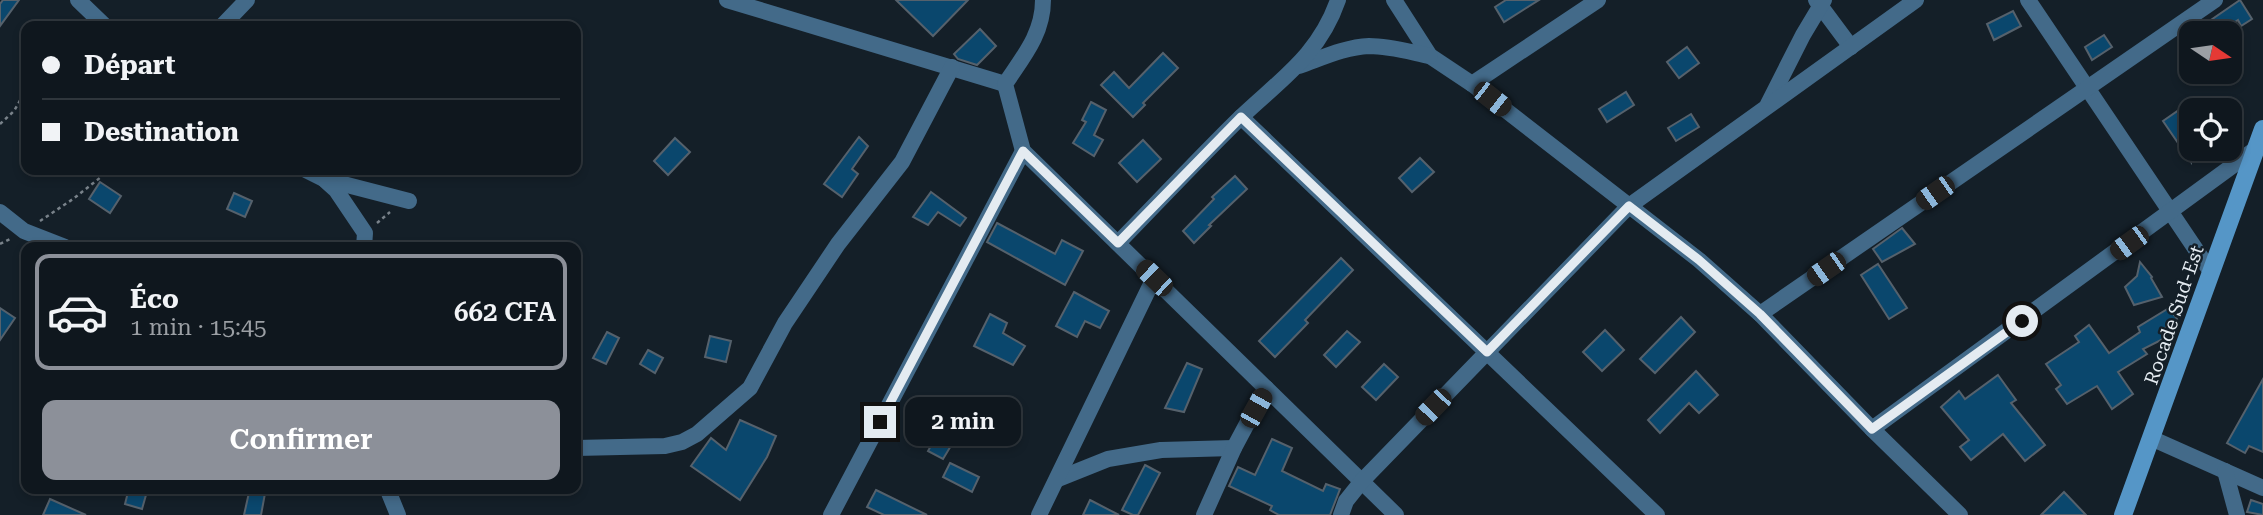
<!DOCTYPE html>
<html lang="fr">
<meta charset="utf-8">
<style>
body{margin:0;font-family:"Roboto Serif",serif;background:#182027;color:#f1f3f6;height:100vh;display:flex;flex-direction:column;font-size:26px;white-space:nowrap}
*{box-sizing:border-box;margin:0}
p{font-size:23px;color:#9b9fa4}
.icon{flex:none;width:38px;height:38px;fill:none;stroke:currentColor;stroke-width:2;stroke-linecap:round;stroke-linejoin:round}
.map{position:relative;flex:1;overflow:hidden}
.panel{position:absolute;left:21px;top:242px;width:560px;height:252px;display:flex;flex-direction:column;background:#0f171e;border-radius:14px;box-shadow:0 4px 10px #0003,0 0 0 2px #2f363c}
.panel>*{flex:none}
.top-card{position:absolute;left:21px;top:21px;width:560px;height:154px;border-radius:14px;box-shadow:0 4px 10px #0003,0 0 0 2px #2f363c;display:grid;align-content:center;height:154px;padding:0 21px;background:#0f171e}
.needle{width:46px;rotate:103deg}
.controls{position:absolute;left:2179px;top:21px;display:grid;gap:14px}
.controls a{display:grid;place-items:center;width:63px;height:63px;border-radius:14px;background:#0f171e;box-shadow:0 4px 10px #0003,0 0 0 2px #2f363c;font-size:35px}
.end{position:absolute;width:32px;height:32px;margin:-16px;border:9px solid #e4ebf1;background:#111;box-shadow:0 0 0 4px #111}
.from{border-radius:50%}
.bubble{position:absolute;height:49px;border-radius:14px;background:#0f171e;box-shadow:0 4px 10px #0003,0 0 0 2px #2f363c;font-size:23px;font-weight:600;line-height:49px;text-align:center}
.car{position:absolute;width:21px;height:42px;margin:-21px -10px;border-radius:9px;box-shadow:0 0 5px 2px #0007;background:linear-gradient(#222 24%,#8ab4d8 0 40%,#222 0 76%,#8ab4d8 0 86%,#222 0)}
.top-card b{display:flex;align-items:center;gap:24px;height:66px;font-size:26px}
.top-card b+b{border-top:2px solid #2f363c}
.top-card i{width:18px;height:18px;background:#f1f3f6}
ul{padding:12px 0 0;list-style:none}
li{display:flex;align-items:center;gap:21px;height:116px;margin:0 14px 10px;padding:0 7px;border:4px solid transparent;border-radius:14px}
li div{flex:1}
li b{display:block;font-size:26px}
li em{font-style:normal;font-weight:600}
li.selected{border-color:#8c9099}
li>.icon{width:63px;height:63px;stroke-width:1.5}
.primary-button{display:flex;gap:14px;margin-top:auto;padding:14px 21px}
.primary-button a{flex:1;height:80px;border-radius:14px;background:#8c9099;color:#fff;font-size:28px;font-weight:600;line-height:80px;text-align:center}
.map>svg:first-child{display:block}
</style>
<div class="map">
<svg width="2263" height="515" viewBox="0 0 2263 515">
<rect width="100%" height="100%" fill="#141f28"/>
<g fill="#0a476d" stroke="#55616c" stroke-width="2">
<polygon points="3,0 19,0 0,26 0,4"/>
<polygon points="896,0 968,0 933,36"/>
<polygon points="1506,0 1539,0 1504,22 1495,7"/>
<polygon points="2240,0 2252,19 2241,26 2238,20 2219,33 2192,33"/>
<polygon points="2013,11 2021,26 1994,40 1987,24"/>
<polygon points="980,29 996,46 977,65 958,59 954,54"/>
<polygon points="2104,35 2112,47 2092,60 2085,47"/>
<polygon points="1687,47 1699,63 1679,78 1667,62"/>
<polygon points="1163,53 1178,68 1143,103 1145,105 1133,117 1101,85 1114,72 1129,88"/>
<polygon points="1626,92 1634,105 1607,122 1599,109"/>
<polygon points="1091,102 1106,110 1094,135 1103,140 1094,156 1073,143 1086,122 1082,120"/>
<polygon points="2179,110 2191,127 2191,162 2163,121"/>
<polygon points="1691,114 1699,127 1676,141 1668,128"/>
<polygon points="859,137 868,146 852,169 858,174 842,197 824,184"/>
<polygon points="675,138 690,152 668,175 654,161"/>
<polygon points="1143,140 1161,159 1137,182 1119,163"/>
<polygon points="1420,158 1434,172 1412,192 1399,178"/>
<polygon points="1235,176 1247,189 1209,225 1211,226 1194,243 1183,231 1214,199 1212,197"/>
<polygon points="100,182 121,196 110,213 89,199"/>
<polygon points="931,192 966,218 960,226 938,212 928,225 913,217"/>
<polygon points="234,193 252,201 245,217 227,209"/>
<polygon points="997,223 1055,254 1062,240 1083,251 1065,285 987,242"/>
<polygon points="1902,228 1915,244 1882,262 1873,249"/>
<polygon points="1341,258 1353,270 1305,320 1308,323 1275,357 1259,341"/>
<polygon points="2140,262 2152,277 2151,278 2162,297 2134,305 2125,287 2137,276"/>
<polygon points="1878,264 1907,308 1889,319 1861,275"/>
<polygon points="1074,292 1109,311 1100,328 1085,321 1077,337 1056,326"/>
<polygon points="0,308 15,318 0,340"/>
<polygon points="2169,308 2177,319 2161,331 2165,338 2143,349 2147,354 2118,372 2133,394 2112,409 2097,386 2067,404 2056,389 2061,385 2046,364 2079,342 2075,336 2089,325 2109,353 2140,332 2138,327"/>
<polygon points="990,314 1007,323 1003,333 1025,346 1013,365 974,346"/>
<polygon points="1681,317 1695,332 1655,373 1640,359"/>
<polygon points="1605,330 1624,350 1602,371 1583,352"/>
<polygon points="1347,331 1360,342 1336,367 1324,355"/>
<polygon points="607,332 619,338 606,364 593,358"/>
<polygon points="710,336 731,341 726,362 705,357"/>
<polygon points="648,350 663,358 655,373 640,364"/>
<polygon points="1187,363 1202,369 1184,412 1165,408"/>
<polygon points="1384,364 1398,377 1376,400 1362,387"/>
<polygon points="1696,371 1718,395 1699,413 1689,403 1660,433 1648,420"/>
<polygon points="1998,375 2016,400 2011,403 2045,445 2025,461 2003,434 1971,460 1960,447 1969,440 1941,407 1959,391 1965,399"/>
<polygon points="2263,379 2263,452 2249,446 2245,453 2227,443"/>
<polygon points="740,420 776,436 767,457 740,500 691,466 711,438 726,450"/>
<polygon points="937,435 952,444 943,459 928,451"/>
<polygon points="1272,439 1292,448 1282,471 1323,491 1326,484 1340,489 1330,515 1279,515 1270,510 1272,506 1229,486 1238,467 1255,475"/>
<polygon points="950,463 979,477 972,492 943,477"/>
<polygon points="1145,465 1160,473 1138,515 1133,515 1122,510"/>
<polygon points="129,488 148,488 142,509 125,504"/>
<polygon points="250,488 266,488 261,515 244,515"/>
<polygon points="876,490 927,515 884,515 867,507"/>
<polygon points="2064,492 2086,515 2041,515"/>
<polygon points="50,499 86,515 43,515"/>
<polygon points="1090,500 1119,515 1083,515"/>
<polygon points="2251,500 2263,504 2263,515 2247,512"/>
</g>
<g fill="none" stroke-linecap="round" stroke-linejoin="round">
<g stroke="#79828a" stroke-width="2.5" stroke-dasharray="3.5 3.5" stroke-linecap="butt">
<polyline points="0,124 14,111 26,90"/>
<polyline points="40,221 73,199 110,170"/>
<polyline points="377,223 390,212"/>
<polyline points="0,244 10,239"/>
</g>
<g stroke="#436a89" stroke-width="16">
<polyline points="78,0 105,26"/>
<polyline points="727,0 1005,84"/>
<path d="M 1043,0 C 1043,34 1023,57 1005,84 L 1023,151 L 1396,515"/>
<polyline points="1394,0 1430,56 1472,84 1699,260 1760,314 1872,429 1960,515"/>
<polyline points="1816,0 1851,47"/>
<polyline points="2028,0 2211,272"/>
<polyline points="222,26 247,0"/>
<path d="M 1299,66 C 1322,58 1345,47 1369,46 C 1390,46 1410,52 1430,56"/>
<polyline points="1472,84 1598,0"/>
<polyline points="1768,104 1803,35 1824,0"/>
<polyline points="1241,117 1657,515"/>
<polyline points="306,170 324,179 409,201"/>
<polyline points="326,181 336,190 365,233 364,247"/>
<polyline points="0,212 24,231 65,247"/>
<path d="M 1118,243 C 1159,201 1199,158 1241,117 C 1281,79 1319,55 1338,0"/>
<polyline points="1760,314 2215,0"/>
<polyline points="1872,429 2261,145"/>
<polyline points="2153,439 2263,488"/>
<polyline points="576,448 665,446 682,442 697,434 750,388 785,323 838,244 902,162 952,67"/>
<polyline points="2225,471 2237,515"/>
<polyline points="1058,479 1108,459 1161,450 1234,448"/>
<polyline points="387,488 398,515"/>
<polyline points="831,515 1023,151"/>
<polyline points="1039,515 1154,278"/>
<polyline points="1204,515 1234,448 1266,388"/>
<polyline points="1341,515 1346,501 1362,481 1629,206 1916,0"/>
</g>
<polyline stroke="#5596c7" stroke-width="18" points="2123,515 2263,129"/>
</g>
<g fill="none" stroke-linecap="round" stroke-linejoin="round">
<polyline stroke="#e4ebf1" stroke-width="9" points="880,422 1023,151 1118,243 1241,117 1487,352 1629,206 1699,260 1760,314 1872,429 2022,321"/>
</g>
<g text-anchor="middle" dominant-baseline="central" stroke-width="5" stroke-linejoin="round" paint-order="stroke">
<g font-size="19" fill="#e4ebf1" stroke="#141f28">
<text transform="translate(2174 315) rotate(-71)">Rocade Sud-Est</text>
</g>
</g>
</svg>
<div class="controls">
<a><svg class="needle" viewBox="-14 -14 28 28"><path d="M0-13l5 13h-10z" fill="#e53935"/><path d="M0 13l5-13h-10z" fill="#9b9fa4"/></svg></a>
<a><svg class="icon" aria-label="locate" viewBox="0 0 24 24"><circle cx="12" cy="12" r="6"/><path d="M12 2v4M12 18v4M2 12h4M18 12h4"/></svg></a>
</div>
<i class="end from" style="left:2022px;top:321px"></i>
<i class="end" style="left:880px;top:422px"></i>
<div class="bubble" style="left:905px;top:397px;width:116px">2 min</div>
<i class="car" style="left:1492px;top:99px;rotate:128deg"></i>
<i class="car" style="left:1935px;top:193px;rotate:235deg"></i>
<i class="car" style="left:2129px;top:243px;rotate:234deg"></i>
<i class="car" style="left:1826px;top:269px;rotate:235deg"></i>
<i class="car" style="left:1154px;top:278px;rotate:314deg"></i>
<i class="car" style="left:1433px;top:407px;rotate:224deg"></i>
<i class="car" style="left:1256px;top:408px;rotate:29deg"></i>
<div class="top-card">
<b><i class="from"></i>Départ</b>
<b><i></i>Destination</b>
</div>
<section class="panel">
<ul>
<li class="selected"><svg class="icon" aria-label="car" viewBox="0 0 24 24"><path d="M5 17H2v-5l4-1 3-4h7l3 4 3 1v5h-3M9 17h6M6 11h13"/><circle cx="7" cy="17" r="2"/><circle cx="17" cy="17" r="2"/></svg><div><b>Éco</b><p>1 min · 15:45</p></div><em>662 CFA</em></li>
</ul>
<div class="primary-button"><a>Confirmer</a></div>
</section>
</div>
